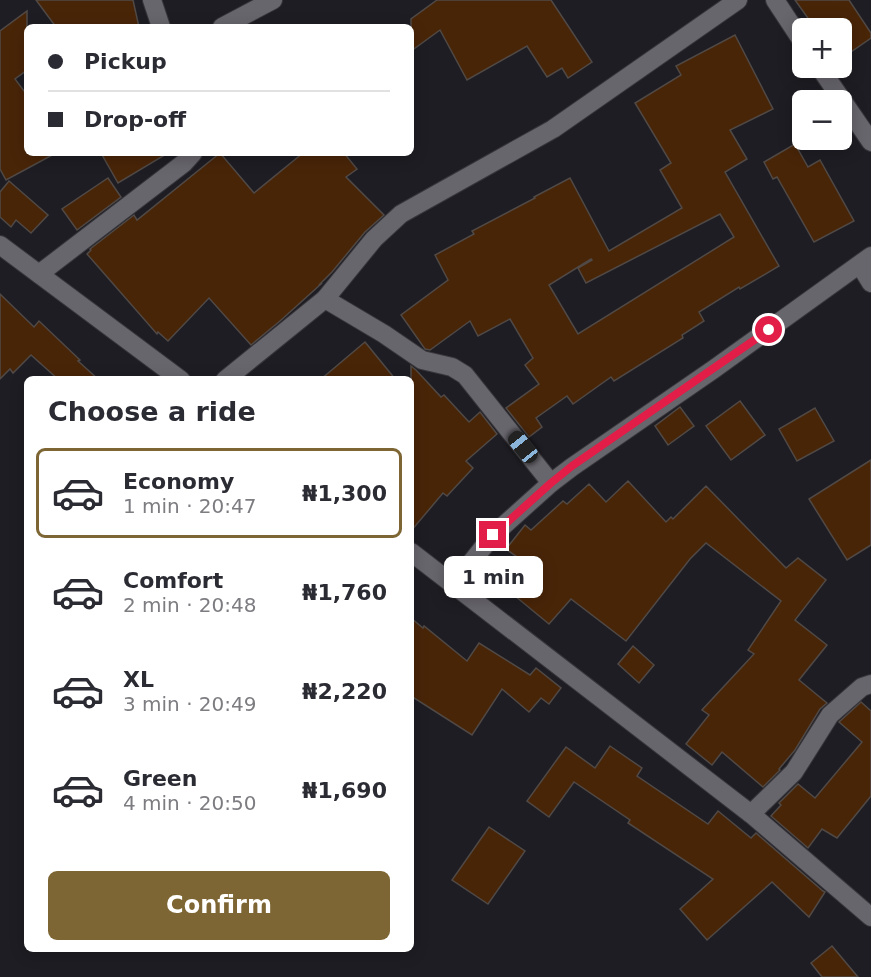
<!DOCTYPE html>
<meta charset="utf-8">
<style>
body{margin:0;font-family:"DejaVu Sans",sans-serif;background:#f7f7f7;color:#2b2b33;height:100vh;display:flex;flex-direction:column;font-size:22px;white-space:nowrap}
*{box-sizing:border-box;margin:0}
p{font-size:20px;color:#7c7c81}
.icon{flex:none;width:33px;height:33px;fill:none;stroke:currentColor;stroke-width:2;stroke-linecap:round;stroke-linejoin:round}
.map{position:relative;flex:1;overflow:hidden}
.panel{position:absolute;left:24px;top:376px;width:390px;height:576px;display:flex;flex-direction:column;background:#fff;border-radius:9px;box-shadow:0 3px 15px #0003}
.panel>*{flex:none}
.hud{position:absolute;left:24px;top:24px;width:390px;height:132px;border-radius:9px;box-shadow:0 3px 15px #0003;display:grid;align-content:center;height:132px;padding:0 24px;background:#fff}
.controls{position:absolute;left:792px;top:18px;display:grid;gap:12px}
.controls a{display:grid;place-items:center;width:60px;height:60px;border-radius:9px;background:#fff;box-shadow:0 3px 15px #0003;font-size:30px}
.end{position:absolute;width:27px;height:27px;margin:-14px;border:8px solid #e11d48;background:#fff;box-shadow:0 0 0 3px #fff}
.from{border-radius:50%}
.bubble{position:absolute;height:42px;border-radius:9px;background:#fff;box-shadow:0 3px 15px #0003;font-size:20px;font-weight:600;line-height:42px;text-align:center}
.car{position:absolute;width:18px;height:36px;margin:-18px -9px;border-radius:8px;box-shadow:0 0 4px 2px #0007;background:linear-gradient(#222 24%,#8ab4d8 0 40%,#222 0 76%,#8ab4d8 0 86%,#222 0)}
.hud b{display:flex;align-items:center;gap:21px;height:57px;font-size:22px}
.hud b+b{border-top:2px solid #e1e1e2}
.hud i{width:15px;height:15px;background:#2b2b33}
ul{padding:0;list-style:none}
li{display:flex;align-items:center;gap:18px;height:90px;margin:0 12px 9px;padding:0 12px;border:3px solid transparent;border-radius:9px}
li div{flex:1}
li b{display:block;font-size:22px}
li em{font-style:normal;font-weight:600}
li.selected{border-color:#7d6633}
li>.icon{width:54px;height:54px;stroke-width:1.5}
h2{padding:0 24px;font-size:27px;line-height:72px}
.primary-button{display:flex;gap:12px;margin-top:auto;padding:12px 24px}
.primary-button a{flex:1;height:69px;border-radius:9px;background:#7d6633;color:#fff;font-size:24px;font-weight:600;line-height:69px;text-align:center}
.map>svg:first-child{display:block}
</style>
<div class="map">
<svg width="871" height="977" viewBox="0 0 871 977">
<rect width="100%" height="100%" fill="#1e1d23"/>
<g fill="#492508" stroke="#504945" stroke-width="1.5" fill-rule="evenodd">
<polygon points="36,0 133,0 139,27 56,27"/>
<polygon points="437,0 551,0 592,62 568,78 562,68 547,77 527,46 467,80 440,30 411,51 411,19"/>
<polygon points="795,0 849,0 871,33 871,38 842,58 842,28 815,28"/>
<polygon points="27,11 27,70 15,79 27,95 27,153 56,153 6,180 0,169 0,31"/>
<path d="M 735,35 L 773,109 L 730,130 L 747,159 L 725,172 L 779,266 L 740,289 L 739,287 L 699,312 L 704,321 L 682,335 L 683,338 L 614,381 L 611,377 L 573,404 L 567,396 L 536,418 L 542,427 L 529,437 L 506,408 L 539,384 L 525,365 L 533,358 L 510,319 L 478,336 L 470,321 L 430,350 L 425,349 L 401,315 L 448,280 L 435,255 L 474,234 L 472,231 L 535,198 L 534,197 L 570,178 L 609,251 L 682,208 L 660,170 L 671,163 L 635,103 L 681,75 L 676,66 ZM 720,214 L 734,237 L 578,334 L 549,285 L 591,259 L 592,260 L 578,268 L 586,283 Z"/>
<polygon points="795,144 808,167 820,160 854,221 814,242 777,177 773,179 764,162"/>
<polygon points="101,153 168,153 118,183"/>
<polygon points="220,153 254,193 303,153 344,153 357,169 346,177 384,215 365,232 332,272 320,284 321,284 280,321 251,345 209,298 168,341 158,332 157,334 87,254 91,250 90,249 134,215 137,220"/>
<polygon points="108,178 121,197 77,230 62,209"/>
<polygon points="9,181 48,215 31,233 16,220 11,227 0,217 0,192"/>
<polygon points="0,294 34,327 39,321 80,360 78,361 99,380 59,380 31,355 13,373 10,369 0,379"/>
<polygon points="365,342 396,380 320,380"/>
<polygon points="411,366 416,370 441,397 444,395 469,422 480,412 497,434 466,461 473,468 447,496 443,493 411,531"/>
<polygon points="740,401 765,435 731,460 706,426"/>
<polygon points="680,407 694,426 668,445 655,426"/>
<polygon points="815,408 834,441 797,461 779,429"/>
<polygon points="871,460 871,545 847,560 809,499"/>
<polygon points="628,481 666,522 671,517 673,519 706,486 786,568 798,558 826,580 795,620 827,645 799,680 827,703 820,709 795,750 779,769 780,770 763,787 722,752 712,765 686,744 709,715 702,710 754,654 748,650 781,601 706,543 690,559 626,641 571,599 549,624 515,596 498,583 517,557 506,549 525,525 531,530 563,501 567,504 589,484 606,502"/>
<polygon points="411,618 423,628 424,626 467,661 479,643 530,675 536,668 561,688 549,704 541,698 529,712 502,689 472,735 411,696"/>
<polygon points="633,646 654,665 639,683 618,664"/>
<polygon points="861,702 871,711 871,796 837,838 822,829 808,848 771,816 781,805 779,803 798,784 815,798 862,742 839,722"/>
<polygon points="610,746 642,768 637,776 708,824 718,811 751,838 756,833 823,891 825,892 809,917 772,882 707,940 680,909 713,879 628,823 630,820 574,782 549,817 527,801 566,747 595,768"/>
<polygon points="489,827 525,851 488,904 452,880"/>
<polygon points="832,946 858,977 822,977 811,963"/>
</g>
<g fill="none" stroke-linecap="round" stroke-linejoin="round">
<defs>
<g id="minor">
<polyline points="152,0 161,27"/>
<polyline points="775,0 802,41"/>
<polyline points="222,27 273,0"/>
<polyline points="820,68 871,142"/>
<polyline points="0,245 181,380"/>
<polyline points="860,265 871,283"/>
<polyline points="39,274 184,163 193,153"/>
<polyline points="325,299 384,334 422,360 452,367 465,375 551,483"/>
<polyline points="225,380 325,299 374,239 401,214 553,129 738,0"/>
<polyline points="411,552 751,814 871,917"/>
<polyline points="454,584 493,535 551,483 572,467 714,369 871,256"/>
<polyline points="751,814 794,772 830,715 862,687 871,684"/>
</g>
</defs>
<use href="#minor" stroke="#38373c" stroke-width="20"/>
<use href="#minor" stroke="#68666d" stroke-width="18"/>
</g>
<g fill="none" stroke-linecap="round" stroke-linejoin="round">
<polyline stroke="#e11d48" stroke-width="8" points="493,535 551,483 572,466 769,330"/>
</g>
</svg>
<div class="controls">
<a>+</a>
<a>−</a>
</div>
<i class="end from" style="left:769px;top:330px"></i>
<i class="end" style="left:493px;top:535px"></i>
<div class="bubble" style="left:444px;top:556px;width:99px">1 min</div>
<i class="car" style="left:523px;top:447px;rotate:321deg"></i>
<div class="hud">
<b><i class="from"></i>Pickup</b>
<b><i></i>Drop-off</b>
</div>
<section class="panel">
<h2>Choose a ride</h2>
<ul>
<li class="selected"><svg class="icon" aria-label="car" viewBox="0 0 24 24"><path d="M5 17H2v-5l4-1 3-4h7l3 4 3 1v5h-3M9 17h6M6 11h13"/><circle cx="7" cy="17" r="2"/><circle cx="17" cy="17" r="2"/></svg><div><b>Economy</b><p>1 min · 20:47</p></div><em>₦1,300</em></li>
<li><svg class="icon" aria-label="car" viewBox="0 0 24 24"><path d="M5 17H2v-5l4-1 3-4h7l3 4 3 1v5h-3M9 17h6M6 11h13"/><circle cx="7" cy="17" r="2"/><circle cx="17" cy="17" r="2"/></svg><div><b>Comfort</b><p>2 min · 20:48</p></div><em>₦1,760</em></li>
<li><svg class="icon" aria-label="car" viewBox="0 0 24 24"><path d="M5 17H2v-5l4-1 3-4h7l3 4 3 1v5h-3M9 17h6M6 11h13"/><circle cx="7" cy="17" r="2"/><circle cx="17" cy="17" r="2"/></svg><div><b>XL</b><p>3 min · 20:49</p></div><em>₦2,220</em></li>
<li><svg class="icon" aria-label="car" viewBox="0 0 24 24"><path d="M5 17H2v-5l4-1 3-4h7l3 4 3 1v5h-3M9 17h6M6 11h13"/><circle cx="7" cy="17" r="2"/><circle cx="17" cy="17" r="2"/></svg><div><b>Green</b><p>4 min · 20:50</p></div><em>₦1,690</em></li>
</ul>
<div class="primary-button"><a>Confirm</a></div>
</section>
</div>
